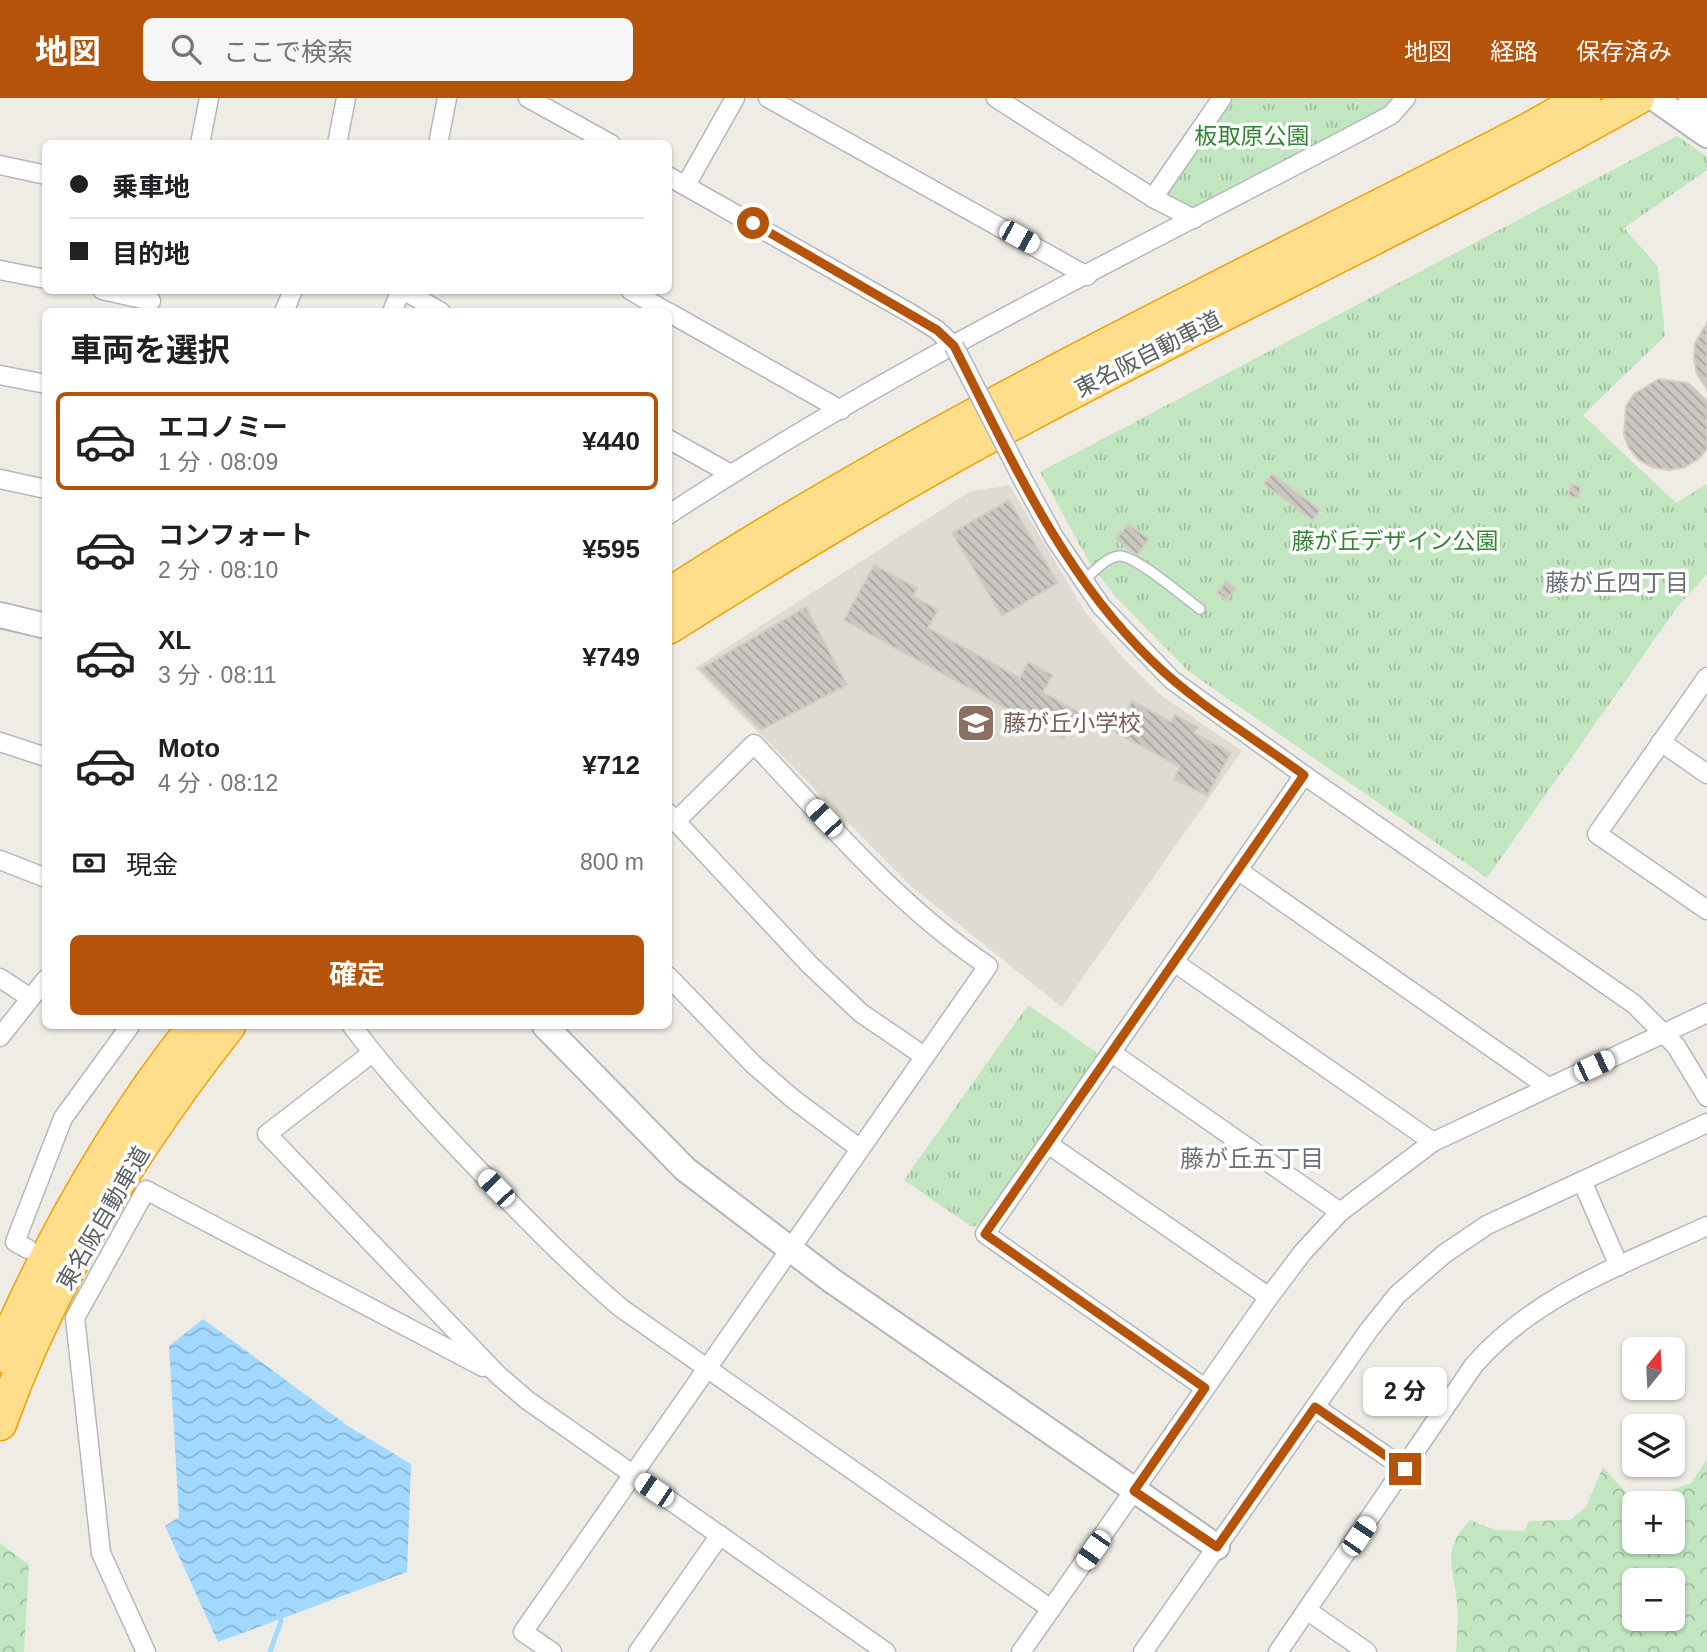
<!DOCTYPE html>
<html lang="ja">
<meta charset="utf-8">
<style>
body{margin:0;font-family:Helvetica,"Noto Sans JP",sans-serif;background:#f6f6f6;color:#202124;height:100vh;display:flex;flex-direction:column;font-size:26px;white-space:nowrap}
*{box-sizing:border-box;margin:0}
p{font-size:23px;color:#757577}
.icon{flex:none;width:38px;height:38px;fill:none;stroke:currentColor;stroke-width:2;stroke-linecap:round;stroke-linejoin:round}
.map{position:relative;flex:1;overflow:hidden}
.drawer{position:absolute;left:42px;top:210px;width:630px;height:721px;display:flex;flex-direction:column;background:#fff;border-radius:10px;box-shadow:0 2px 5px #0004}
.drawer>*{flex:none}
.hud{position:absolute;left:42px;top:42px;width:630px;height:154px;border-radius:10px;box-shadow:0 2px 5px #0004;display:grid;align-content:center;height:154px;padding:0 28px;background:#fff}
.needle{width:46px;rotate:18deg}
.tools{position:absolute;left:1622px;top:1239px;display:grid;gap:14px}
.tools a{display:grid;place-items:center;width:63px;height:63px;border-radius:10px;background:#fff;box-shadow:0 2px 5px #0004;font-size:35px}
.end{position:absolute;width:32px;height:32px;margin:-16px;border:9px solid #b45309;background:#fff;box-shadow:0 0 0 4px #fff}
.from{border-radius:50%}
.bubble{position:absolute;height:49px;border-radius:10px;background:#fff;box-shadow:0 2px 5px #0004;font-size:23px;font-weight:700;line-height:49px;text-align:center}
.car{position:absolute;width:21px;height:42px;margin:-21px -10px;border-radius:9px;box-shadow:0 0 5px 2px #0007;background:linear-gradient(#fff 24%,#345 0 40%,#fff 0 76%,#345 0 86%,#fff 0)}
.hud b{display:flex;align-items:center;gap:24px;height:66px;font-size:26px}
.hud b+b{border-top:2px solid #e0e0e0}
.hud i{width:18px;height:18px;background:#202124}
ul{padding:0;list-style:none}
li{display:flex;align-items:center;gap:21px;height:98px;margin:0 14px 10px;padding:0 14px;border:4px solid transparent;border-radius:10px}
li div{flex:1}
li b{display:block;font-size:26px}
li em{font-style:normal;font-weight:700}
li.on{border-color:#b45309}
li>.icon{width:63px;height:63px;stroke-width:1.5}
h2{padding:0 28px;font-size:32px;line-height:84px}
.pay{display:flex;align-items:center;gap:18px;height:77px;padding:0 28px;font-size:26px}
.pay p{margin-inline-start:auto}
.action{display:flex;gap:14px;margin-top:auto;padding:14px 28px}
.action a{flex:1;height:80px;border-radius:10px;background:#b45309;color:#fff;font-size:28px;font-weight:700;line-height:80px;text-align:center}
header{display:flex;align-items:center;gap:42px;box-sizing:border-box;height:98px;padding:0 35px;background:#b45309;color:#fff}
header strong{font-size:33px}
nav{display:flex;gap:38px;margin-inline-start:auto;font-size:24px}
.search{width:490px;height:63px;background:#f6f6f6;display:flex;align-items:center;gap:18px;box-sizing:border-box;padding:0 24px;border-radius:10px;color:#757577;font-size:26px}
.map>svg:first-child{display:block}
</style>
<header>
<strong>地図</strong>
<div class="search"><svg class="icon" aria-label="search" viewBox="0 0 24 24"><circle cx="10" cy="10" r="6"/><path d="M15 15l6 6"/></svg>ここで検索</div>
<nav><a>地図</a><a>経路</a><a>保存済み</a></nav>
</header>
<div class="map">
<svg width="1707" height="1554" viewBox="0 0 1707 1554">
<defs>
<pattern id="forest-crowns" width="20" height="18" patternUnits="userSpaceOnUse" patternTransform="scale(1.75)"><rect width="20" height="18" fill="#c1e6c0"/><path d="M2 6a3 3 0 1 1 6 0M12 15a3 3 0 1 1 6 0" fill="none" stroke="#a0bea0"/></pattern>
<pattern id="park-tufts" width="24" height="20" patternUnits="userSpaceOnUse" patternTransform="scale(1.75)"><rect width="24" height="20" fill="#c1e6c0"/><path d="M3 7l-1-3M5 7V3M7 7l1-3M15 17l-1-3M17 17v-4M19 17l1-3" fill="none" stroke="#a0bea0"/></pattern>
<pattern id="water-waves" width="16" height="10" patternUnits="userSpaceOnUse" patternTransform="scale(1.75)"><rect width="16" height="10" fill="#a3d9ff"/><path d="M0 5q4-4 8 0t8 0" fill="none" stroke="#88b3d2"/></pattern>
<pattern id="building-back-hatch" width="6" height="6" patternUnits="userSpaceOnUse" patternTransform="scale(1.75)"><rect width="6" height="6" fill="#cac6c1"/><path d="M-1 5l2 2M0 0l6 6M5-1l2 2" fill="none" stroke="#a7a4a0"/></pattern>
</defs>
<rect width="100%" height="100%" fill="#eeece4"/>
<polygon fill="#dedbd2" points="1009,387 1086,515 1122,559 1162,598 1242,653 1062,909 911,788 695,570 969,394"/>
<g fill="url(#forest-crowns)" fill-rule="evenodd">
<path d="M 1707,1361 L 1707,1554 L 1456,1554 C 1457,1538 1459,1520 1457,1504 C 1453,1467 1441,1453 1470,1422 L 1495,1432 L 1525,1433 L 1529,1423 L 1570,1422 L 1586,1409 L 1603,1369 L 1625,1394 L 1655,1398 L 1691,1385 ZM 1634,1405 L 1673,1405 L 1673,1444 L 1634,1444 ZM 1634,1482 L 1673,1482 L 1673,1521 L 1634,1521 Z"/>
<polygon points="0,1445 29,1467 24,1554 0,1554"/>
</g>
<g fill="url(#park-tufts)">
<polygon points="1232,0 1395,0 1393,5 1196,112 1171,99 1168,93"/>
<polygon points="1677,38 1707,59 1707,72 1624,130 1658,169 1665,238 1583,317 1676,405 1707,386 1707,476 1678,508 1487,780 1188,573 1115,498 1089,464 1040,374"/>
<polygon points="1028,907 1096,954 1097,960 982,1126 972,1129 904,1082"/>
</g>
<polygon fill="url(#water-waves)" points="203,1221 348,1328 411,1366 407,1474 218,1544 165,1428 179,1419 169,1248"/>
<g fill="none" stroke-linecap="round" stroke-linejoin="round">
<polyline stroke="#a3d9ff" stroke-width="5" points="270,1554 281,1523 278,1514"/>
</g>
<g fill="url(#building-back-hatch)" stroke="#d3cdc2" stroke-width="2">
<polygon points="1707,225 1707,291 1697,276 1694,261 1695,245"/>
<polygon points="1659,281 1688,285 1707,303 1707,351 1697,362 1683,370 1668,372 1652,369 1639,362 1629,350 1624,337 1626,308 1634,296"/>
<polygon points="1272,376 1320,412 1313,422 1264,386"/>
<polygon points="1571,386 1581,389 1578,400 1568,398"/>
<polygon points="1009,402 1058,485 1002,518 952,435"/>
<polygon points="1128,426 1149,441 1137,457 1116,441"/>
<polygon points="874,467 917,490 913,498 938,512 928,530 1020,580 1028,564 1053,577 1043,594 1078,614 1063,641 844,522"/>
<polygon points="1226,483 1236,490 1227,502 1217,495"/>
<polygon points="806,509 847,587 761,632 700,571"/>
<polygon points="1132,603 1171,624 1175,617 1198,629 1194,635 1231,655 1207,698 1174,681 1180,669 1115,634"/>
</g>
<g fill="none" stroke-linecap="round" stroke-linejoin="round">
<defs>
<path id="lane" d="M 1083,483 C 1093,475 1106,459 1119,458 C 1134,456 1185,500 1200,511"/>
<g id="street">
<polyline points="528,0 611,46"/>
<polyline points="768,0 1087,178"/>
<polyline points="996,0 1153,100 1194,121"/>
<polyline points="200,46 209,0"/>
<polyline points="337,46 346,0"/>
<polyline points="438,46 447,0"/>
<polyline points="0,67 46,77"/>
<polyline points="668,78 910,215 937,232 954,248"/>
<polyline points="686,87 735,0"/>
<polyline points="1153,100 1222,0"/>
<polyline points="0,172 46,181"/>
<polyline points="102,192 151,203"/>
<polyline points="403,192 441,214"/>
<polyline points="630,192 667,214"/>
<polyline points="284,214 293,192"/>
<polyline points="392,214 401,192"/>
<polyline points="668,214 841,312"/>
<polyline points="0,277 46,286"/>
<polyline points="668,341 731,376"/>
<polyline points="0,381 46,391"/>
<polyline points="1023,382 1054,439 1101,508 1172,582 1304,677 1634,906 1676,948 1707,999"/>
<path d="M 668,417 C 898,265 1149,146 1391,17 L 1406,0"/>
<polyline points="1707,579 1597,736 1707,812"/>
<polyline points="0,644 46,659"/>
<polyline points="1661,644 1707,676"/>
<polyline points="668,715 810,867 861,915 924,958"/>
<polyline points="0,762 46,780"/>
<polyline points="1239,773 1548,989"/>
<polyline points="1174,864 1433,1044"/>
<polyline points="668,878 753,966 793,1001 859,1050"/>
<polyline points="0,880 29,899"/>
<path d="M 352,928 C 395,985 444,1036 494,1088 C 535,1130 576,1172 621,1210 L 1051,1511"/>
<polyline points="0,939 46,881"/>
<polyline points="372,955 267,1036 498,1277 527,1302 886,1554"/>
<polyline points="1112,955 1340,1114"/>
<polyline points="1048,1046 1269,1199"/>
<polyline points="1582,1083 1619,1168"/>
<polyline points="28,1151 15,1144 63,1020 130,928"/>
<polyline points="1205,1290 985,1136 1304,677"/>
<polyline points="1315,1309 1405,1371"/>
<polyline points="1308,1513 1367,1554"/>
<polyline points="146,1554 101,1455 75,1220 146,1092 483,1269"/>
<path d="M 552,1554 L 523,1534 L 988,868 C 898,808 828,724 754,646 L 675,724"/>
<polyline points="638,1554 720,1437"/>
<polyline points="1021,1554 1269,1199 1303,1154 1340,1114 1433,1044 1707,915"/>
<polyline points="1143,1554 1369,1232 1397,1197 1444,1156 1487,1127 1707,1025"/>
<path d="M 1278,1554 L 1474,1267 C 1535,1197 1624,1166 1707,1128"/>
</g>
<g id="secondary">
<polyline points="1654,0 1707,37"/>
<polyline points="1691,0 1707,11"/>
<polyline points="0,517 46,528"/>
<polyline points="545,928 685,1071 831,1182 1217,1449"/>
</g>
<g id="highway">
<path d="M 668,497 C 942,319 1240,181 1529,31 L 1584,0"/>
<path d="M 668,530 C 784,457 901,385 1022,321 C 1226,212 1436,114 1638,0"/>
<path d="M 0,1258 C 50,1142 116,1026 194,928"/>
<path d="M 0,1326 C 51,1183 136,1046 229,928"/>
</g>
</defs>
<use href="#lane" stroke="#b4b7bb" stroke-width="12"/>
<use href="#street" stroke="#b4b7bb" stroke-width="21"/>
<use href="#secondary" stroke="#b3b7bb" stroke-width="28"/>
<use href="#highway" stroke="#f2a000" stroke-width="35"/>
<use href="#lane" stroke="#fff" stroke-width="9"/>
<use href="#street" stroke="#fff" stroke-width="18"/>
<use href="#secondary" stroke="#fff" stroke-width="24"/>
<use href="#highway" stroke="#fede8b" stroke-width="32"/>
<defs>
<polyline id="street-bridge" points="954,248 1023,382"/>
</defs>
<use href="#street-bridge" stroke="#b4b7bb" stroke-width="21" stroke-linecap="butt"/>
<use href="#street-bridge" stroke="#fff" stroke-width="18"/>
</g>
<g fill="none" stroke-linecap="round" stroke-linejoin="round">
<path stroke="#b45309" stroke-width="9" d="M 753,125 L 937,232 L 954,248 C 1010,358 1061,475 1151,562 C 1196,606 1254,640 1304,677 L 985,1136 L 1205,1290 L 1134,1393 L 1217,1449 L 1315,1309 L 1405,1371"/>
</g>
<defs>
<symbol id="school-square" viewBox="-11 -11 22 22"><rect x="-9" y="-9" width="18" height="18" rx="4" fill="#8d6e63" stroke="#fff"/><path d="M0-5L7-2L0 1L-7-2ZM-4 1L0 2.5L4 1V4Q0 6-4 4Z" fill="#fff"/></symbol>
</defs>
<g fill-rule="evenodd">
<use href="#school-square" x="954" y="603" width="44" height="44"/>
</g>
<g text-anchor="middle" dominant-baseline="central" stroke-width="7" stroke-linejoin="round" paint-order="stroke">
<g font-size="23" fill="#338435" stroke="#fff">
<text x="1252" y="38">板取原公園</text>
<text x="1395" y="443">藤が丘デザイン公園</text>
</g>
<g font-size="23" fill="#5c6064" stroke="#fff">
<text transform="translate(1148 256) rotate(-27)">東名阪自動車道</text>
<text transform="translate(103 1120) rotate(-60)">東名阪自動車道</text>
</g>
<g font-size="23" fill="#785e54" stroke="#fff" text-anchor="start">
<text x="1003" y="625">藤が丘小学校</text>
</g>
<g font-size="24" fill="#6d7276" stroke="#fff">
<text x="1617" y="484">藤が丘四丁目</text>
<text x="1252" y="1060">藤が丘五丁目</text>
</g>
</g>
</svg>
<div class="tools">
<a><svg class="needle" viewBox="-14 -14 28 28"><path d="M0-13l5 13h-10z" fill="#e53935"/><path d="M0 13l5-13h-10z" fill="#757577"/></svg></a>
<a><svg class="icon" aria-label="layers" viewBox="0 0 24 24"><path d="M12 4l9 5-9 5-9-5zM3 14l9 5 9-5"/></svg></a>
<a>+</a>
<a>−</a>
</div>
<i class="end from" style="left:753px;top:125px"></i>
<i class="end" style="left:1405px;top:1371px"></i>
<div class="bubble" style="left:1363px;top:1269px;width:84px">2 分</div>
<i class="car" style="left:1019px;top:139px;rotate:119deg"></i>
<i class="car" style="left:824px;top:720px;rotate:317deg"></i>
<i class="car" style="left:1594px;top:968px;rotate:65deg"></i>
<i class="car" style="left:496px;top:1090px;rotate:316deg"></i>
<i class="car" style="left:654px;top:1392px;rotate:304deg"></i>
<i class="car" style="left:1359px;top:1438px;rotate:34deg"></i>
<i class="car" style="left:1093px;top:1452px;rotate:215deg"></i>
<div class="hud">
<b><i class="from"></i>乗車地</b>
<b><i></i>目的地</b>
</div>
<section class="drawer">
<h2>車両を選択</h2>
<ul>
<li class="on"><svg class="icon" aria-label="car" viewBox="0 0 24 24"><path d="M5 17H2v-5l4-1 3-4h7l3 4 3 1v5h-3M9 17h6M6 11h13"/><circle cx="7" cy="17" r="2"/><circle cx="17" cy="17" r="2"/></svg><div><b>エコノミー</b><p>1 分 · 08:09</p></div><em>¥440</em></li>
<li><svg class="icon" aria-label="car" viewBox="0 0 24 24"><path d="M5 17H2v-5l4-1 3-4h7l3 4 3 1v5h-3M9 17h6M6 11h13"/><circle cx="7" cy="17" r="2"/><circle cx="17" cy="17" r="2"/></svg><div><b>コンフォート</b><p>2 分 · 08:10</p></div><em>¥595</em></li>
<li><svg class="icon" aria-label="car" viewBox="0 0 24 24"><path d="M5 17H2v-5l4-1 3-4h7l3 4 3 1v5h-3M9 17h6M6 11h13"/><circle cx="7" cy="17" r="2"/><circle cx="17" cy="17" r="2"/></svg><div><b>XL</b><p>3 分 · 08:11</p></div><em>¥749</em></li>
<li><svg class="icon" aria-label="car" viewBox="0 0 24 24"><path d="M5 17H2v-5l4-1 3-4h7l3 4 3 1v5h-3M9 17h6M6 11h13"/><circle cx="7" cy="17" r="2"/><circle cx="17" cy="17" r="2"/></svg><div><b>Moto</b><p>4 分 · 08:12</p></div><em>¥712</em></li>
</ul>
<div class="pay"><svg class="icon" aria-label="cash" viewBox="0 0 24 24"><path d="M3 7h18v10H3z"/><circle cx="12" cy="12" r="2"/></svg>現金<p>800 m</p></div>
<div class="action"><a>確定</a></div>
</section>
</div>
